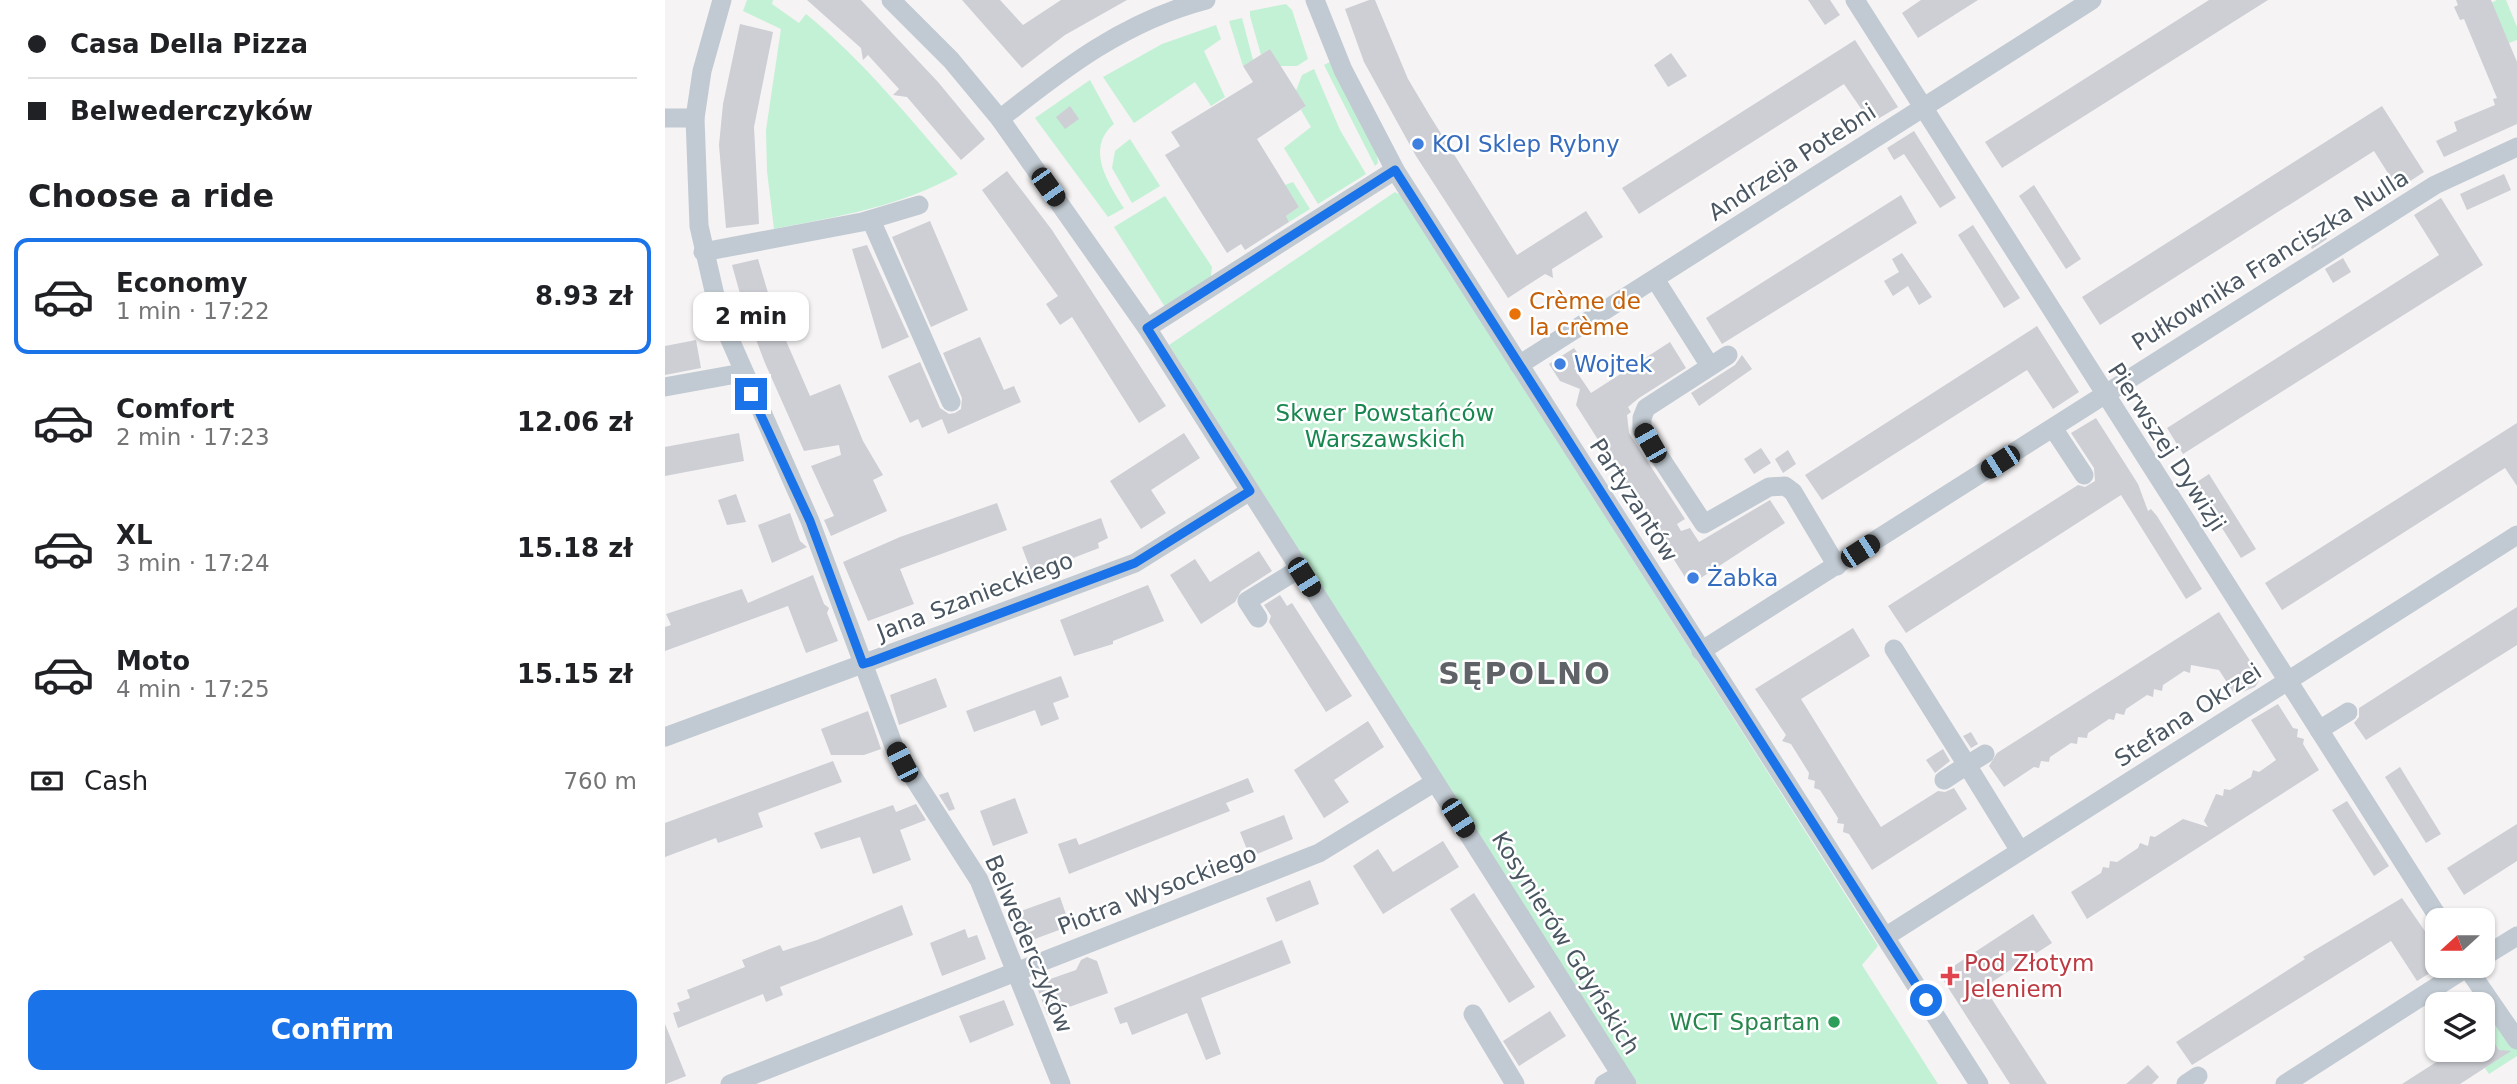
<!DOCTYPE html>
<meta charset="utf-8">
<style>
body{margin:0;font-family:"DejaVu Sans",sans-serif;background:#f6f6f6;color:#202124;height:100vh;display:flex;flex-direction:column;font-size:26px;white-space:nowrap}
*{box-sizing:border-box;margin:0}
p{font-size:23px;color:#757577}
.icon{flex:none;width:38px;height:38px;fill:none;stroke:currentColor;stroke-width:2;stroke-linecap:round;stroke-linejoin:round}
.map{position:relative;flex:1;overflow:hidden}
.side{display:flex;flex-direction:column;background:#fff;width:665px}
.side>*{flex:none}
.guide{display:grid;align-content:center;height:154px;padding:0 28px;background:#fff}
.needle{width:46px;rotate:249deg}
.controls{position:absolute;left:1760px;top:908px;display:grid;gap:14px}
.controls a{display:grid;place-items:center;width:70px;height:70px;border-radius:14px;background:#fff;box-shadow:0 2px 5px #0004;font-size:35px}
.end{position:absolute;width:32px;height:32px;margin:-16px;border:9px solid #1a73e8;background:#fff;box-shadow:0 0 0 4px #fff}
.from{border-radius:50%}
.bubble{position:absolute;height:49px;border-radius:14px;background:#fff;box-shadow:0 2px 5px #0004;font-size:23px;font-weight:700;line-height:49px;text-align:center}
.car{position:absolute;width:21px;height:42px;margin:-21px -10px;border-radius:9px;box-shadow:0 0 5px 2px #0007;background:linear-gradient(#222 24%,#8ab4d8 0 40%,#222 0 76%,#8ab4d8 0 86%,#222 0)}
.guide b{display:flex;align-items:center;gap:24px;height:66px;font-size:26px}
.guide b+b{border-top:2px solid #e0e0e0}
.guide i{width:18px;height:18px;background:#202124}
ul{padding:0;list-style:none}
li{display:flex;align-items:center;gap:21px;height:116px;margin:0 14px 10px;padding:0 14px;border:4px solid transparent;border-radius:14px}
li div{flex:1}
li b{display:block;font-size:26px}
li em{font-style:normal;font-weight:700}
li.on{border-color:#1a73e8}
li>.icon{width:63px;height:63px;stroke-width:1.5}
h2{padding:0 28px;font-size:32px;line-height:84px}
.pay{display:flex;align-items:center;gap:18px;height:77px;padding:0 28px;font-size:26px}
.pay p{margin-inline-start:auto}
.button{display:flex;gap:14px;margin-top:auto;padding:14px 28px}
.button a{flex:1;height:80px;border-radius:14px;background:#1a73e8;color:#fff;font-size:28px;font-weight:700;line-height:80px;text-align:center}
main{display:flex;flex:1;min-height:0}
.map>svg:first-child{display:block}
</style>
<main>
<section class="side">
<div class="guide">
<b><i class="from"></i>Casa Della Pizza</b>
<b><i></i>Belwederczyków</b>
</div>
<h2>Choose a ride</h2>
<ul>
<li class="on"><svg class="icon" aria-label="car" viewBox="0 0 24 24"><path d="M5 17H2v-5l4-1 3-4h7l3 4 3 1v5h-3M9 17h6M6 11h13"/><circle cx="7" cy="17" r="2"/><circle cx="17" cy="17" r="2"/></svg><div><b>Economy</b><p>1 min · 17:22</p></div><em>8.93 zł</em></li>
<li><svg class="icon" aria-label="car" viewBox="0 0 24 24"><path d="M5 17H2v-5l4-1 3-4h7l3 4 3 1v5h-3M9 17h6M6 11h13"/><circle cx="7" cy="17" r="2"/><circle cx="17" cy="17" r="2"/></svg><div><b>Comfort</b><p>2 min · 17:23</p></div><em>12.06 zł</em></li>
<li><svg class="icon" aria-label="car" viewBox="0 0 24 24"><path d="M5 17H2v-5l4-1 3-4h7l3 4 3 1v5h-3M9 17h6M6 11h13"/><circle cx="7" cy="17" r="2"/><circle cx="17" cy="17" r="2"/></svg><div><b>XL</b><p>3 min · 17:24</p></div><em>15.18 zł</em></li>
<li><svg class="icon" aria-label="car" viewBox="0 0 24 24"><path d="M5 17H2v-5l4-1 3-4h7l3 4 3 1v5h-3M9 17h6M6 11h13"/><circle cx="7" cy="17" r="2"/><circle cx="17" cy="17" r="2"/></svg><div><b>Moto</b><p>4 min · 17:25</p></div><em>15.15 zł</em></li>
</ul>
<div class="pay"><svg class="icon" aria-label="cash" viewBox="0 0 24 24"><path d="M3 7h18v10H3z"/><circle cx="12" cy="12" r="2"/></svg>Cash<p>760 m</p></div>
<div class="button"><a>Confirm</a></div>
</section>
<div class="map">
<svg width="1852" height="1084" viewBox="0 0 1852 1084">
<rect width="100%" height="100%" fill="#f5f3f3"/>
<g fill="#c3f1d5">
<path d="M 82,0 L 108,0 L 107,4 L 134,23 L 141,14 C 198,60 245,119 293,174 C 235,207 174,216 109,229 L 102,171 L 101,130 L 116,29 L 78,11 Z"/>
<polygon points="1832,0 1841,0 1852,27 1852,40 1844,43 1826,3"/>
<polygon points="621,4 627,10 643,59 632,66 615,66 605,49 596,55 585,16 585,11"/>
<polygon points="577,18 588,60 578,66 564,21"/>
<polygon points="551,25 556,39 539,51 560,97 546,106 530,82 469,123 438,77 497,44"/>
<polygon points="665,62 711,151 713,163 710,166 659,65"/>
<polygon points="649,69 675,130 701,174 653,204 619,148 646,127 636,110 641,106 631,91 637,75"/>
<path d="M 425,80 L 449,124 C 420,148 443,183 459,208 L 443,217 L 370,118 Z"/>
<polygon points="465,139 495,186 467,203 447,168 450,151"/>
<polygon points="628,182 645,209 624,222 621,216 634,207 620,185"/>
<polygon points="730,192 737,196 1213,946 1197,965 1273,1084 972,1084 504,345"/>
<polygon points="500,196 547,267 545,284 502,310 449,227"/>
<polygon points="1812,989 1852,1049 1852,1056 1824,1074 1820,1068 1838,1056 1818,1024 1818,1004 1809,1004 1801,995"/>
</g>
<g fill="#cdcfd5">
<polygon points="142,0 196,0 273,82 320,139 296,160 242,97 228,95 234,89 203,55 198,60 196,48"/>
<polygon points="297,0 335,0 358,25 396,0 462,0 400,35 357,68"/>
<polygon points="704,0 710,0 743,79 765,116 852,255 921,211 938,237 887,269 888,278 880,274 843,298 751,156 699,62 680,9"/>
<polygon points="1143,0 1165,0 1175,15 1160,25"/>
<polygon points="1256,0 1313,0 1253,38 1237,13"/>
<polygon points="1544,0 1603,0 1337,168 1320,142"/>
<polygon points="1791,0 1826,0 1852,62 1852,124 1779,157 1771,141 1792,131 1789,122 1830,105 1828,99 1832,98 1799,19 1795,20 1789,7 1793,5"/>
<polygon points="75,24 108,32 89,127 94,224 61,228 54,145 58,104"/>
<polygon points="1190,40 1233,107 1206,123 1179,84 974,214 957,188"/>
<polygon points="605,49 641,106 592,139 634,207 621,216 624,222 580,250 576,244 562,253 500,155 515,146 506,132 588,82 578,66"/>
<polygon points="1006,53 1022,76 1003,87 989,65"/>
<polygon points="405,106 414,119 400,129 391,117"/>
<polygon points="1717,106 1759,172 1733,189 1709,151 1435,325 1417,297"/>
<polygon points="1249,131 1291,198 1275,208 1239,154 1229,160 1222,148"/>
<polygon points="342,171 387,230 501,406 474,423 407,317 395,325 381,304 393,296 317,190"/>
<polygon points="1839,174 1846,190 1802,210 1795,194"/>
<polygon points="1369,185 1416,259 1401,269 1354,196"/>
<polygon points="1236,195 1252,223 1057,344 1041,318"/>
<polygon points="1776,198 1818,265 1518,454 1502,428 1774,255 1749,215"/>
<polygon points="265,221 303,310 266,327 227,237"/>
<polygon points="1308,225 1355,298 1339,308 1293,235"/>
<polygon points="1657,231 1662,239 1647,249 1642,240"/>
<polygon points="202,245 244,337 217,349 187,249"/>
<polygon points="1237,253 1267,297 1254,305 1243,286 1228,296 1219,281 1234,272 1227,259"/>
<polygon points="1678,258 1686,272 1668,283 1660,269"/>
<polygon points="93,259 109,313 145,396 175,384 198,441 218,475 208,480 222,511 166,536 159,520 169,516 146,466 176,455 174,445 139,451 100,363 79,308 67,265"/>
<polygon points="1372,326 1414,392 1388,409 1362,370 1157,500 1140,475"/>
<polygon points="315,337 339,390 349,386 356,402 283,434 277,419 257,428 253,419 245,423 223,376 255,362 275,408 284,414 290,413 296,409 297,398 278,353"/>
<polygon points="31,340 36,368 0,375 0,346"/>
<polygon points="1005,342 1021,368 974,398 963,407 966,412 962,415 964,433 1020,519 1012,524 1016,531 1025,528 1034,542 1105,500 1120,523 1025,585 911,405 915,389 895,381 884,364 909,348 918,361 909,368 926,393"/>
<polygon points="1077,355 1087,369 1034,406 1026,393 1070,365"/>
<polygon points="1431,418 1473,484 1483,511 1486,509 1492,516 1537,589 1521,599 1456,495 1241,633 1223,606 1413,485 1420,487 1430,481 1429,468 1406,433"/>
<polygon points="1852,423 1852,486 1840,468 1617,610 1600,583"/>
<polygon points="74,433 79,461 0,476 0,447"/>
<polygon points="519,433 535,458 486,490 501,513 476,529 445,481"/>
<polygon points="1096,448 1106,463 1089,474 1079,459"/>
<polygon points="1123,450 1131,464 1118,473 1110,459"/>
<polygon points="1544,474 1591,549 1576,558 1529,484"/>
<polygon points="71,494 81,522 62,525 53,500"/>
<polygon points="332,503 342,530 235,569 249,604 203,621 178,562 235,537"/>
<polygon points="125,513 135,541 142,547 107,563 93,525"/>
<polygon points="436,518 443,538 433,543 434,548 367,574 357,547"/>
<polygon points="594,551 607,571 576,591 570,602 536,624 505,575 530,559 545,582"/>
<polygon points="148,575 159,604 164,608 162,613 173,641 141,653 123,606 0,651 0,627 6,625 1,614 77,589 83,603"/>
<polygon points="483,585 499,621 448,641 448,644 409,656 395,620"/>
<polygon points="615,595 622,606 627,603 687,696 661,712 604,622 606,616 599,605"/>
<polygon points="1852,607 1852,645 1701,740 1689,723 1694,717 1694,708"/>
<polygon points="1554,612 1596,678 1590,687 1570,695 1554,670 1526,665 1525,673 1519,671 1498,685 1497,691 1489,689 1488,697 1482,695 1461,709 1459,715 1451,713 1449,720 1444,719 1423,733 1422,738 1413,737 1412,744 1406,743 1385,757 1384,762 1376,761 1374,768 1369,767 1339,787 1324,766 1332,753"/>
<polygon points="1188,628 1205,656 1136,699 1190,786 1216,827 1273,791 1280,792 1289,788 1302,809 1207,870 1184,834 1178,832 1179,824 1172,823 1173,818 1155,790 1149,788 1150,781 1143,779 1144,773 1126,744 1117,741 1121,735 1090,689"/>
<polygon points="396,676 404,697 388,703 394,719 376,726 370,710 309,732 301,711"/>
<polygon points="271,678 282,707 234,725 225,695"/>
<polygon points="1613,704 1628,728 1633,729 1632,737 1639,739 1638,744 1654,770 1422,919 1406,892 1436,873 1438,867 1444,868 1445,861 1452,862 1473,848 1475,843 1483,846 1485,836 1490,837 1518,819 1543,827 1539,821 1551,794 1558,796 1559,789 1565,790 1586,777 1588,770 1594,772 1611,760 1586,720"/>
<polygon points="203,711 216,749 199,755 166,755 156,729"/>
<polygon points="703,721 719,747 669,780 684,802 659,818 629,770"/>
<polygon points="1306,732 1313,744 1306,748 1298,736"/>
<polygon points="1278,749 1285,761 1270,773 1261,760"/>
<polygon points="168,761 177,782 93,813 98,827 53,843 51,838 0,857 0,823"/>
<polygon points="1735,767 1776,834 1761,843 1720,777"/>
<polygon points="583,778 589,792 561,803 565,811 404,874 393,844 411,838 414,845"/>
<polygon points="283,792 290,809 284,811 274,795"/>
<polygon points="350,798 363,833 328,846 315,811"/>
<polygon points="1682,801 1724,866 1709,876 1667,810"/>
<polygon points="251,804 261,820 235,830 246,860 208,874 195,837 156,849 149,833 228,805 231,812"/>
<polygon points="619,815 628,839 585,857 575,832"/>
<polygon points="1852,824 1852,861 1799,895 1782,868"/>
<polygon points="778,841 794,867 718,914 688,866 713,849 728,872"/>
<polygon points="645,880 654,904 611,922 601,898"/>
<polygon points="809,893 870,987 844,1003 785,909"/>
<polygon points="395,897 405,926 356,944 345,915"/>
<polygon points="1737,898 1773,950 1773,968 1752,981 1726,941 1527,1065 1511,1042 1640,959 1638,957"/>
<polygon points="237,905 248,935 115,987 118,995 101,1002 98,994 13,1028 8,1013 15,1011 12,1003 25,998 22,990 80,967 77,960 115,945 118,951 152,940"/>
<polygon points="1368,914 1387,943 1319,987 1382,1084 1345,1084 1275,975"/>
<polygon points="300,929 303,938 312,935 321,959 277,976 265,943"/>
<polygon points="617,940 626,963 536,998 556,1054 541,1060 522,1013 467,1035 462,1022 455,1024 449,1008"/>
<polygon points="422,957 432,961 443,993 382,1015 371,984 411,970 416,960"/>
<polygon points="339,1000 349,1025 305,1043 294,1016"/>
<polygon points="885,1011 901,1036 854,1066 838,1041"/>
<polygon points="0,1024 21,1076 1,1084 0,1084"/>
<polygon points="1818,1024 1834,1050 1846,1051 1795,1084 1737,1084 1790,1050 1818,1050"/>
<polygon points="1483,1065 1494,1077 1487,1084 1461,1084"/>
</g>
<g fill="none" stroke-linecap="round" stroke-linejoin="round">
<g stroke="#c1cad2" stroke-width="19">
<polyline points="57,0 37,71 30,118 34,226 55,317 145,521 230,749 314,880 396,1084"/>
<polyline points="226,0 286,60 335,119 482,328 962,1084"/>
<polyline points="650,0 678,70 730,170 1314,1084"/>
<polyline points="1190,0 1775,920"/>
<polyline points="0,118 30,118"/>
<path d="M 335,119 C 399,68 460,21 541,0"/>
<polyline points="206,220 286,402"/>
<polyline points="38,252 197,222 254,205"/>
<polyline points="990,279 1045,366"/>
<polyline points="482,328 730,170"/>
<polyline points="1063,355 981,408 977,418 977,430 1039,524 1104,487 1120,486 1128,492 1172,566"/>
<polyline points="854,365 1427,0"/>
<polyline points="0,387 77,373"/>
<polyline points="1388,428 1419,475"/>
<polyline points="593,618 582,601 634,569"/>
<polyline points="1229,649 1302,765 1320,754"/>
<polyline points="1036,651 1770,185 1852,147"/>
<polyline points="1654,730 1683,712"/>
<polyline points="0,737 470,563 585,491"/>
<polyline points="1279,780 1302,765 1355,851"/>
<polyline points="1220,937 1852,535"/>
<polyline points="1818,957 1852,936"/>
<polyline points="1801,966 1852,1040"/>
<polyline points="808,1014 850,1084"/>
<polyline points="65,1084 654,853 770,782"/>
<polyline points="939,1084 955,1075"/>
<polyline points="1521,1084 1533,1076"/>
<polyline points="1620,1084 1804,966"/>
</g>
</g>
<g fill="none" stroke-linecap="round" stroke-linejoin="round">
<polyline stroke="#1a73e8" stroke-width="9" points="86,394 145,521 198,664 205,662 470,563 585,491 482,328 730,170 1261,1000"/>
</g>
<g fill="#3f7fe0" stroke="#fff" stroke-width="2.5">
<circle cx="753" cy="144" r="7"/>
<circle cx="895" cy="364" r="7"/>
<circle cx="1028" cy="578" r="7"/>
</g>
<circle fill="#e8710a" stroke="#fff" stroke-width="2.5" cx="850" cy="314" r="7"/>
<path fill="#e0444e" stroke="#fff" stroke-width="2.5" d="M1281.5 965.5h7v7h7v7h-7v7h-7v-7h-7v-7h7z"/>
<circle fill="#2e9e5b" stroke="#fff" stroke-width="2.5" cx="1169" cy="1022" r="7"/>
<g text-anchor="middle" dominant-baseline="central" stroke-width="5" stroke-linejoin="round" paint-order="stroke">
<g font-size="23" fill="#366cbe" stroke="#fff" text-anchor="start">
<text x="767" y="144">KOI Sklep Rybny</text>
<text x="909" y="364">Wojtek</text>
<text x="1042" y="578">Żabka</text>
</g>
<g font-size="23" fill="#4a5661" stroke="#fff">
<text transform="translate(1127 162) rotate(-33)">Andrzeja Potebni</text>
<text transform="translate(1605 260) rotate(-32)">Pułkownika Franciszka Nulla</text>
<text transform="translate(1502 447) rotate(57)">Pierwszej Dywizji</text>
<text transform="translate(969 500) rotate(57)">Partyzantów</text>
<text transform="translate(310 596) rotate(-21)">Jana Szanieckiego</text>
<text transform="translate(1523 715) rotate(-33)">Stefana Okrzei</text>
<text transform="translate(492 890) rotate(-21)">Piotra Wysockiego</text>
<text transform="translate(901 943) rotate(58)">Kosynierów Gdyńskich</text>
<text transform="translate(364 944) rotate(67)">Belwederczyków</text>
</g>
<g font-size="23" fill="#c56008" stroke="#fff" text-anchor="start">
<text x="864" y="301">Crème de<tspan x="864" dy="26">la crème</tspan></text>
</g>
<g font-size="23" fill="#17864f" stroke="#fff">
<text x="720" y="413">Skwer Powstańców<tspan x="720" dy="26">Warszawskich</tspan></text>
</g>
<g font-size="23" fill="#be3a42" stroke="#fff" text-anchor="start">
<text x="1299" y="963">Pod Złotym<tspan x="1299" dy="26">Jeleniem</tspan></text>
</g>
<g font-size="23" fill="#27864d" stroke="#fff" text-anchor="end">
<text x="1155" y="1022">WCT Spartan</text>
</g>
<g font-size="30" font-weight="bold" letter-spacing="2" fill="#5f6368" stroke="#fff">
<text x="860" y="673">SĘPOLNO</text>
</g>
</g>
</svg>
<div class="controls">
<a><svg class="needle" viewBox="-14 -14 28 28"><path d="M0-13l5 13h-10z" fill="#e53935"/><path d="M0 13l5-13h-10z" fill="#757577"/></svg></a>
<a><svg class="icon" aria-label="layers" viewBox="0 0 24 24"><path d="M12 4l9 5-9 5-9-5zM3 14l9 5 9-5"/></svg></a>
</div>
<i class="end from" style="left:1261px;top:1000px"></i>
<i class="end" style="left:86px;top:394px"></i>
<div class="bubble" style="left:28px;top:292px;width:116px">2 min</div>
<i class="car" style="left:383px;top:187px;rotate:145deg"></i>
<i class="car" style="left:985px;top:443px;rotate:330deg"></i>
<i class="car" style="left:1335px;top:462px;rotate:237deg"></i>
<i class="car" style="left:1195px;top:551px;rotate:57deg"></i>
<i class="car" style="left:639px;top:577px;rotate:148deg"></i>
<i class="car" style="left:237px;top:762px;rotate:333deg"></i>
<i class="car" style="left:793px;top:818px;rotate:147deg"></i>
</div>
</main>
